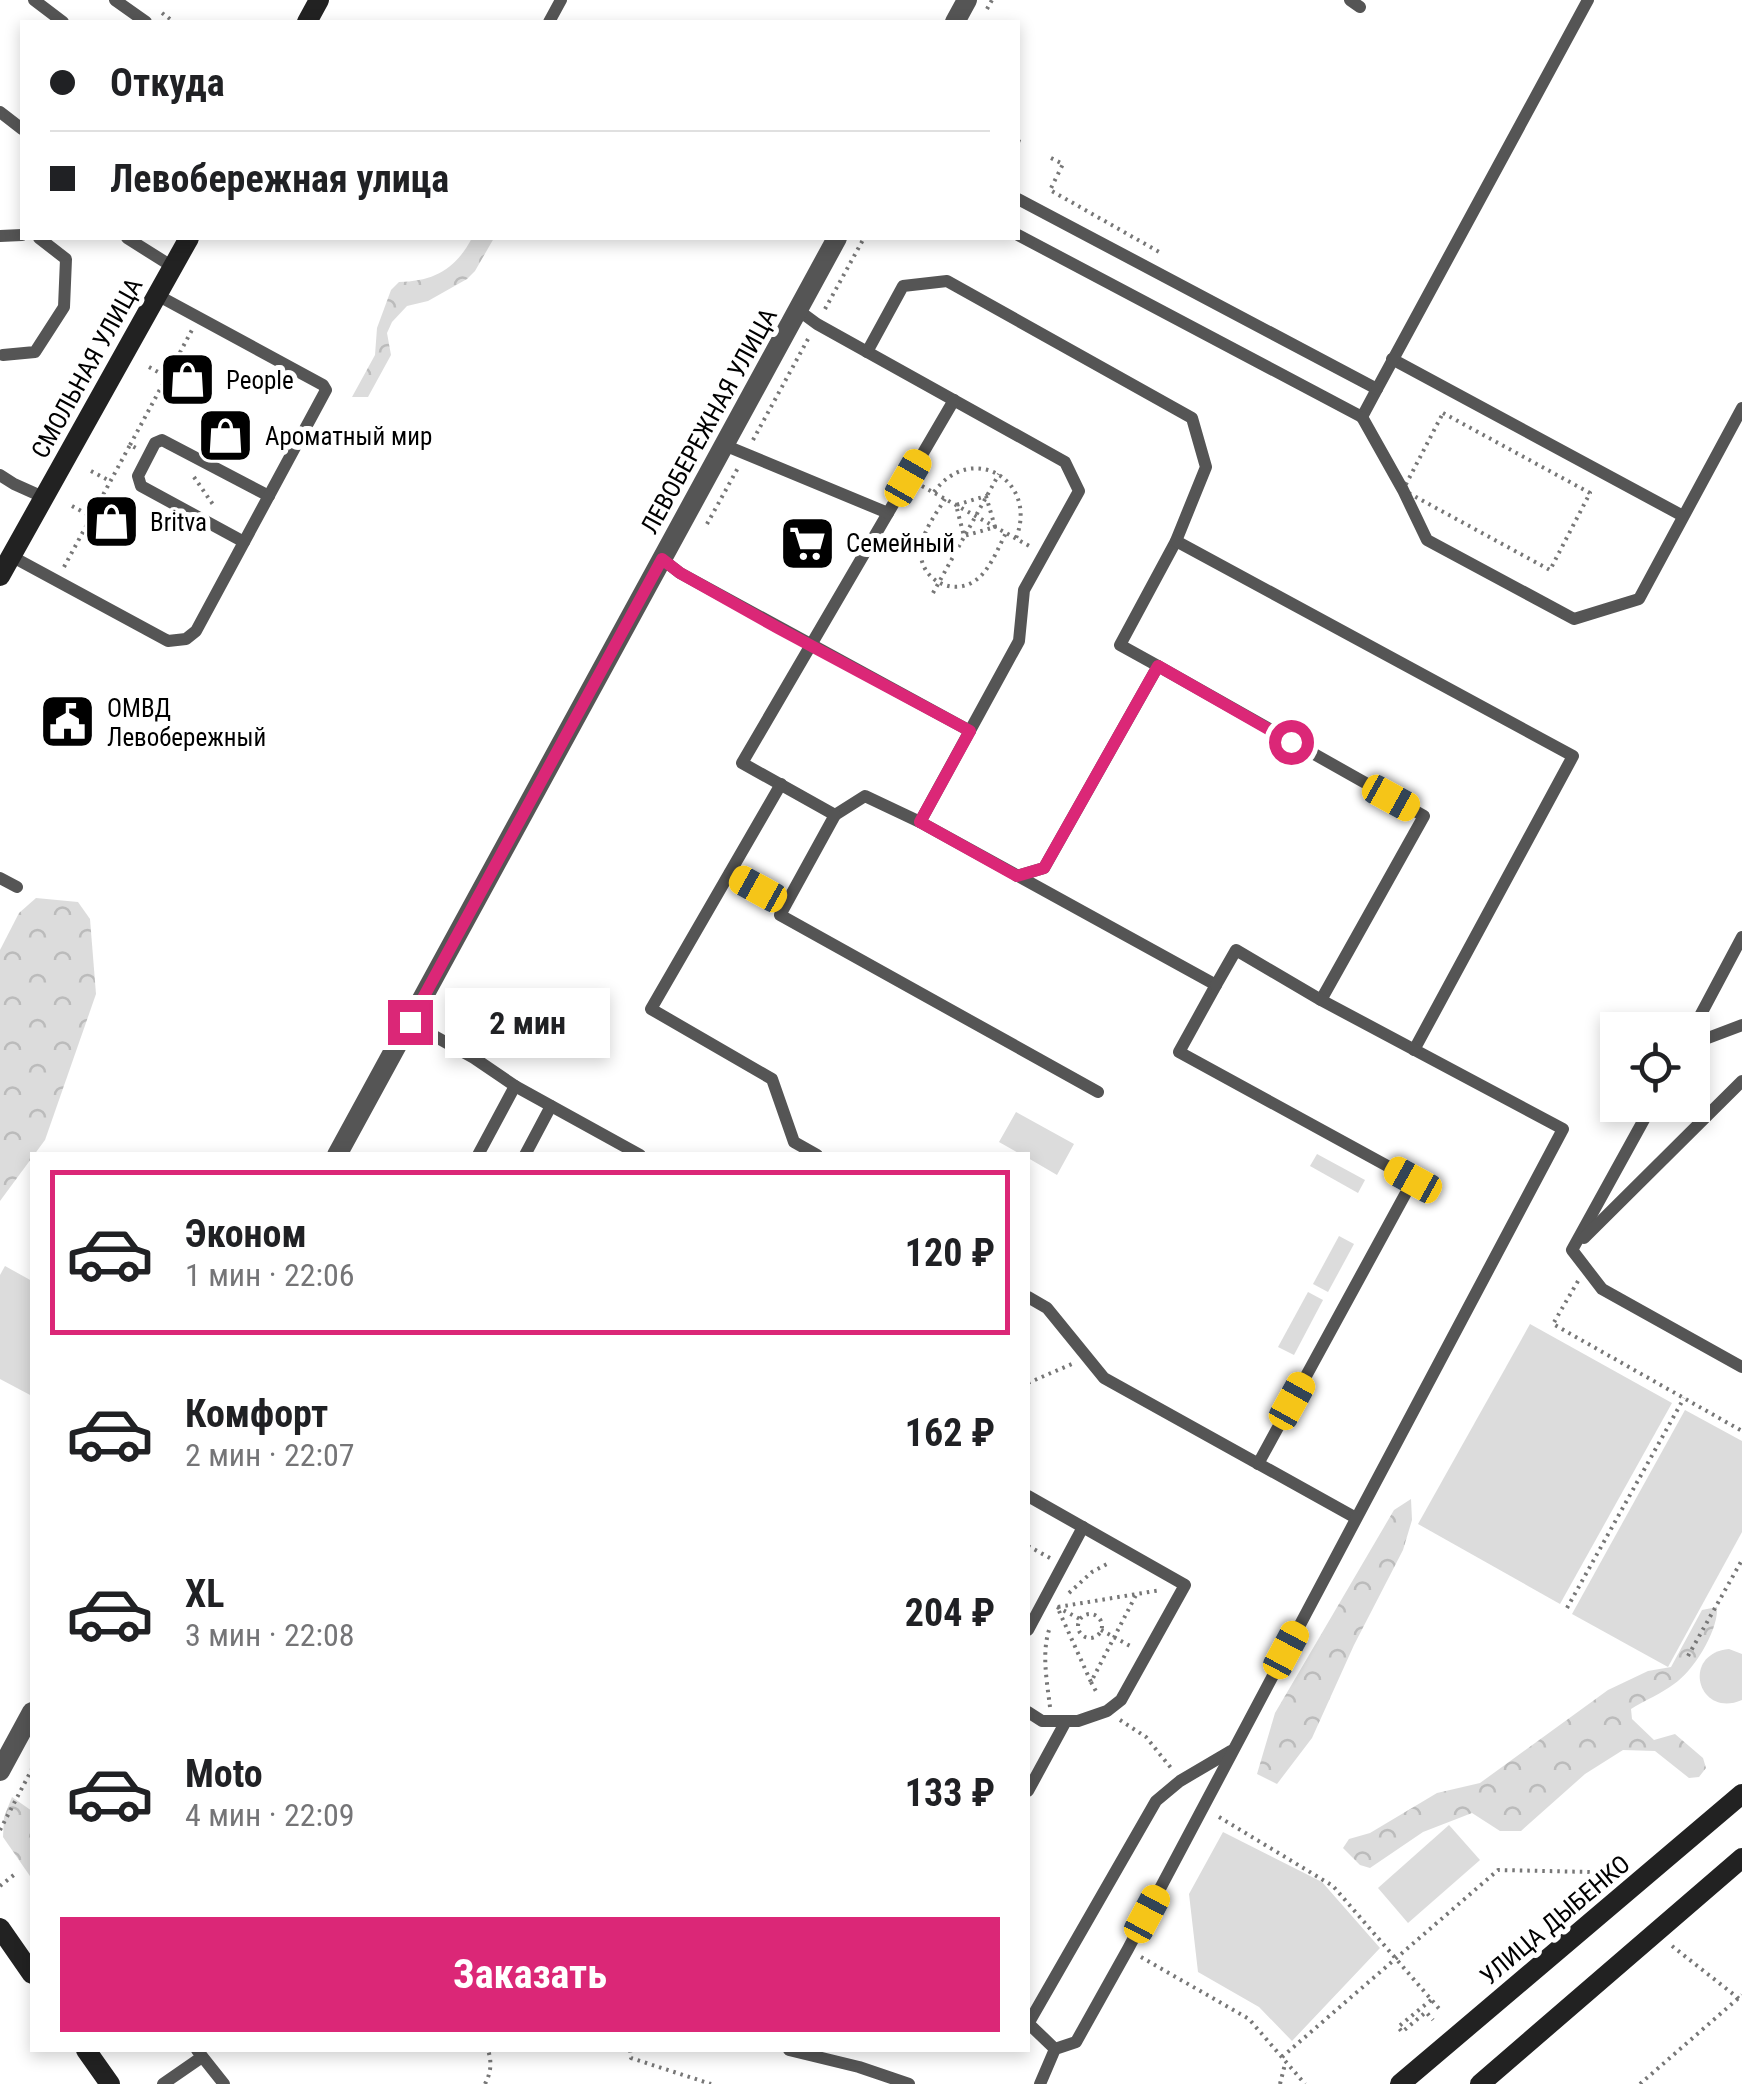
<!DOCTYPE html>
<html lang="ru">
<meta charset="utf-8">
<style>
body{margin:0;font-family:"Roboto Condensed",sans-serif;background:#f2f2f2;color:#202124;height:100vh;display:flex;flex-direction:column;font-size:38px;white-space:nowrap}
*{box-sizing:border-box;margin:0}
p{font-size:32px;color:#757577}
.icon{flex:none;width:55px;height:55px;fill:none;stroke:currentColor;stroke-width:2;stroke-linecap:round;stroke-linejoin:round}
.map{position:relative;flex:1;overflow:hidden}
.details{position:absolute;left:30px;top:1152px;width:1000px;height:900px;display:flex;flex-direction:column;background:#fff;border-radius:0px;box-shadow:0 5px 15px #0003}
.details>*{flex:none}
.guide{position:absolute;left:20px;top:20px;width:1000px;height:220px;border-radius:0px;box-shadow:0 5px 15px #0003;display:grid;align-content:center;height:220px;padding:0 30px;background:#fff}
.buttons{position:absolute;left:1600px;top:1012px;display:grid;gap:20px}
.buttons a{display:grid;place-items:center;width:110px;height:110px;border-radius:0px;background:#fff;box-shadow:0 5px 15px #0003;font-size:50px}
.end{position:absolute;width:45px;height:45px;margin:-22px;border:12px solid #db2777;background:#fff;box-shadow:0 0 0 5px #fff}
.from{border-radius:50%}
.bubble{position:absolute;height:70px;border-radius:0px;background:#fff;box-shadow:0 5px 15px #0003;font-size:32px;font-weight:700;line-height:70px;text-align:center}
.car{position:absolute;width:30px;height:60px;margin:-30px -15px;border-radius:12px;box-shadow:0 0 8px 2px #0007;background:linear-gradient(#f5c518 24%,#345 0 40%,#f5c518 0 76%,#345 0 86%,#f5c518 0)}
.guide b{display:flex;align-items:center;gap:35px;height:95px;font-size:38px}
.guide b+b{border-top:2px solid #e0e0e0}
.guide i{width:25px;height:25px;background:#202124}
ul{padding:18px 0 0;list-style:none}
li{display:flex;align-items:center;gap:30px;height:165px;margin:0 20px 15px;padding:0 10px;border:5px solid transparent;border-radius:0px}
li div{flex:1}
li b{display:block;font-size:38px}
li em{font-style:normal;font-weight:700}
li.current{border-color:#db2777}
li>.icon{width:90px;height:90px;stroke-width:1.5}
.cta{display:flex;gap:20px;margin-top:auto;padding:20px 30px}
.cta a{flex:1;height:115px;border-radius:0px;background:#db2777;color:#fff;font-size:40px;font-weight:700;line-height:115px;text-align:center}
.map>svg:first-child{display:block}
</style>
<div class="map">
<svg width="1742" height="2084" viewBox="0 0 1742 2084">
<defs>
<pattern id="forest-crowns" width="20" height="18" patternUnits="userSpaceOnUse" patternTransform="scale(2.5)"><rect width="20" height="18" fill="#dcdcdc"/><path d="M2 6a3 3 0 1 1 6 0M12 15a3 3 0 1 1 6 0" fill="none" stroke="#bbb"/></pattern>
</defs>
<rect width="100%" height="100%" fill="#fff"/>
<g fill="url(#forest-crowns)">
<path d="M 472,238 L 494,238 L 475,271 L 467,279 L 428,301 L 407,306 L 392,322 L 387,333 L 391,355 L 368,397 L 352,397 L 375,355 L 377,328 L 391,290 L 399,282 C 434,281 455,270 472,238 Z"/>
<polygon points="36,898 78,902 90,919 96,994 45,1140 0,1201 0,950 19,913"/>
<polygon points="1411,1499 1412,1520 1403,1550 1354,1645 1312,1738 1277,1784 1257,1774 1275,1713 1394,1510"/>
<path d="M 1717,1607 C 1719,1630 1693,1672 1674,1684 C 1661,1694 1645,1700 1631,1709 L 1632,1719 L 1654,1740 L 1675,1734 L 1703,1758 L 1706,1768 L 1699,1777 L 1689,1778 L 1655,1751 L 1623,1750 L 1585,1774 L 1521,1831 L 1500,1831 L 1472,1813 L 1423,1832 L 1370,1868 L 1360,1865 L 1343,1848 L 1349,1839 L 1370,1833 L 1437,1793 L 1480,1783 L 1608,1690 L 1648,1671 L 1671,1667 L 1702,1610 Z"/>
<polygon points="12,1797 32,1811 32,1879 3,1837 4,1817"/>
</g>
<g fill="#dcdcdc">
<polygon points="1016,1112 1074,1144 1057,1175 1028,1158 1028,1155 1022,1155 999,1142"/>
<polygon points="1317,1154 1365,1180 1358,1193 1310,1166"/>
<polygon points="1339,1236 1354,1244 1328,1292 1313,1284"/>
<polygon points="5,1266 32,1281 32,1396 0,1379 0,1275"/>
<polygon points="1308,1292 1323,1300 1294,1355 1278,1347"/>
<polygon points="1530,1324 1672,1403 1560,1604 1418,1524"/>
<polygon points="1685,1410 1742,1441 1742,1532 1668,1667 1572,1614"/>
<path d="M 1729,1649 L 1742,1654 L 1742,1700 C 1698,1719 1680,1654 1729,1649 Z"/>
<polygon points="1449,1825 1480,1860 1408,1923 1378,1888"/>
<polygon points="1223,1832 1322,1882 1380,1948 1292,2041 1259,2007 1198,1972 1189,1894"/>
</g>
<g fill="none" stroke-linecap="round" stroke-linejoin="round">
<g stroke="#777" stroke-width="4" stroke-dasharray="2.5 5" stroke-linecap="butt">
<polyline points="987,9 992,0"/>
<polyline points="162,13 174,22"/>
<polyline points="1018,141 1021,142"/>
<polyline points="1051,158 1063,164 1050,190 1161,253"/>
<polyline points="825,309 864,238"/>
<polyline points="149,367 167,377"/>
<polygon points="1443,413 1590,493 1550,570 1403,490"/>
<polyline points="753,440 808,339"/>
<polyline points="130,445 192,330"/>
<polyline points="91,471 110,481"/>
<polyline points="194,477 214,506"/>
<polyline points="922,486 1031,547"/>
<path d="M 934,492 C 971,441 1039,480 1016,538"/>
<polygon points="986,496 995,527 964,536 956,505"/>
<path d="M 945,499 C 936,514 922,532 921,549 C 918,578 952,598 976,580 C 990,570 998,548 1006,533"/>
<polyline points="72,506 92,517"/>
<polyline points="707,524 739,466"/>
<polyline points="64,567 130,445 136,448"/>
<polyline points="933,593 999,474"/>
<polyline points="1578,1281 1553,1324 1742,1431"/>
<polyline points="1028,1383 1074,1363"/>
<polyline points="1028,1546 1050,1558"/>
<polyline points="1069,1593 1092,1572 1109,1563"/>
<polyline points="1057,1607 1080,1619"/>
<polyline points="1058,1607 1161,1590"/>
<polyline points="1567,1608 1684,1398"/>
<polyline points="1059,1611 1091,1682 1136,1595"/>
<circle cx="1090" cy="1626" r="12"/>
<polyline points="1101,1630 1132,1647"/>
<polyline points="1688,1656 1742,1560"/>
<polyline points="1091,1682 1098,1695"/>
<path d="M 1050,1707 C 1047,1681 1041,1652 1050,1627"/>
<polyline points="1120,1720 1146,1737 1171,1768"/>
<polyline points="1219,1817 1333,1886 1442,2012"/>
<polyline points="0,1830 32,1769"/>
<polyline points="0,1886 15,1874"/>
<polyline points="1672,1946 1742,2001"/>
<polyline points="1141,1957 1249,2019 1305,2084"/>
<polyline points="1431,2000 1398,2027 1402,2032 1426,2012 1433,2020"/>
<polyline points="630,2050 631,2058 711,2084"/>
<polyline points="1282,2057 1498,1870 1592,1872 1602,1887"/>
<path d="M 485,2084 C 491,2073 492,2062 488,2050"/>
<polyline points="1280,2084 1285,2064"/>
<polyline points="1640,2084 1742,1995"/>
</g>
<g stroke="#555" stroke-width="12">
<polyline points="34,0 63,22"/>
<polyline points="115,0 146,22"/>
<polyline points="1350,0 1360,7"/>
<polyline points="549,22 561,0"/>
<polyline points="0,112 22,129"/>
<polyline points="1018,199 1377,389 1362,417 1018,235"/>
<polyline points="0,236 22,235"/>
<polyline points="127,238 173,267"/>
<polyline points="798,310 817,324 1065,462 1079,491 1024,590 1019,641 920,822"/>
<polyline points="867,352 903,286 947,281 1192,418 1206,467 1176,541 1120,645 1158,666 1044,868 1017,876"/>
<polyline points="3,355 35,352 64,307 66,259 39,238"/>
<polyline points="1392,359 1683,516"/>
<polyline points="1377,389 1588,0"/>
<polyline points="954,400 742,763 835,815 865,796 920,822 1216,985 1179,1052 1413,1180 1258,1464"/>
<polyline points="1362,417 1403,490 1427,540 1574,619 1639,599 1742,408"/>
<polyline points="724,445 888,513"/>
<polyline points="0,475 14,484 43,497"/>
<polyline points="1176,541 1573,756 1414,1050"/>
<polyline points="244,542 141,486 138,476 155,443 162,440 269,496"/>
<polyline points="11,556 168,641 186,639 196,631 326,390 323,385 157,295"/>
<polyline points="662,559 680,573 970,731"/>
<polyline points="1158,666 1424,816 1321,1000"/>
<polyline points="781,784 651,1009 772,1079 794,1142 817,1155"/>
<polyline points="835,815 780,915 1098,1092"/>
<polyline points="730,873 785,905"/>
<polyline points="0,878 17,887"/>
<polyline points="409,1022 474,1058 515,1086 478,1155"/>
<polyline points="1692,1031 1742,937"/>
<polyline points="1692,1044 1742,1025"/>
<polyline points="515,1086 640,1155"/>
<polyline points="1652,1105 1572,1250 1602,1289 1742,1367"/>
<polyline points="525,1155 551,1106"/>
<polyline points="1584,1238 1742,1081"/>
<polyline points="1028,1297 1047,1308 1104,1378 1356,1518"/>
<polyline points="1028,1496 1185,1585 1121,1700 1107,1711 1078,1721 1042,1721 1028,1712"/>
<polyline points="1028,1630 1083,1527"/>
<polyline points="1028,1791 1066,1721"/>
<polyline points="1028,2024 1156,1801 1180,1781 1231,1751"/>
<polyline points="1029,2024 1055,2049"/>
<polyline points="197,2050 224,2084"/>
<polyline points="789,2050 859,2067 909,2084"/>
<polyline points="163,2084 202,2057"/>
<polyline points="1040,2084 1055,2049 1076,2042 1128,1949 1563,1129 1321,1000 1236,950 1216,985"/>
</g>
<g stroke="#555" stroke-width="20">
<polyline points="955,22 967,0"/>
<polyline points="337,1155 837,238"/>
<polyline points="0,1771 32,1712"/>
</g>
<g stroke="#222" stroke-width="20">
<polyline points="307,22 319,0"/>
<polyline points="0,576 189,238"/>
<polyline points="0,1928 32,1974"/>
<polyline points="86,2050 110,2084"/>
<polyline points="1400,2084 1742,1794"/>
<polyline points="1480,2084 1742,1858"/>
</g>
</g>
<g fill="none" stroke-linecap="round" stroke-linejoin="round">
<polyline stroke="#db2777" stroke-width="12" points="410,1022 662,559 680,573 778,628 970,731 920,822 1017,876 1044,868 1158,666 1291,742"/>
</g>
<defs>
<symbol id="shop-square" viewBox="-11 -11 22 22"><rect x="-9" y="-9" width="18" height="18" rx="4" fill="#000" stroke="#fff"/><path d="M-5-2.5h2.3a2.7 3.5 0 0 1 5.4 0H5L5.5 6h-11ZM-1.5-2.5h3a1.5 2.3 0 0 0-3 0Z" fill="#fff"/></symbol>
<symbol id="supermarket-square" viewBox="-11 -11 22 22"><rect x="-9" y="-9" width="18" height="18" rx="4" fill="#000" stroke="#fff"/><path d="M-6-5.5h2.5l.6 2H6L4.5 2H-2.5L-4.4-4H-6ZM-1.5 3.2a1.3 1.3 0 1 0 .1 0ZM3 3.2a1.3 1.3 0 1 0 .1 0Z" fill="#fff"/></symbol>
<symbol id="civic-square" viewBox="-11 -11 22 22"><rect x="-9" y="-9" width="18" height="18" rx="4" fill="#000" stroke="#fff"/><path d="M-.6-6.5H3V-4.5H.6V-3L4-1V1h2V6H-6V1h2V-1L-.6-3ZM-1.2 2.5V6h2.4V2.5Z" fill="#fff"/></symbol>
</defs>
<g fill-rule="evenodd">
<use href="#shop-square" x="156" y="348" width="63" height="63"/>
<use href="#shop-square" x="194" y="404" width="63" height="63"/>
<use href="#shop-square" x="80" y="490" width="63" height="63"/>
<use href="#supermarket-square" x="776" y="512" width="63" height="63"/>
<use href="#civic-square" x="36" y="690" width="63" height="63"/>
</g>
<g text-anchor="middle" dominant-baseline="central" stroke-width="10" stroke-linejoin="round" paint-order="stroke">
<g font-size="25" fill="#000" stroke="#fff">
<text transform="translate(87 368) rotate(-61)">СМОЛЬНАЯ УЛИЦА</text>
<text transform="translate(709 421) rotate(-61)">ЛЕВОБЕРЕЖНАЯ УЛИЦА</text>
<text transform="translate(1555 1920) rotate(-40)">УЛИЦА ДЫБЕНКО</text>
</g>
<g font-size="25" fill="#000" stroke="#fff" text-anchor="start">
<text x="226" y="380">People</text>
<text x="265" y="436">Ароматный мир</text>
<text x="150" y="522">Britva</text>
<text x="846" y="543">Семейный</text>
<text x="107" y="708">ОМВД<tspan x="107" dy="29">Левобережный</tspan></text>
</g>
</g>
</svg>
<div class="buttons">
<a><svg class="icon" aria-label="locate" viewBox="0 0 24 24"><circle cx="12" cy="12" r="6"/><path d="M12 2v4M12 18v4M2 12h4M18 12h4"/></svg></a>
</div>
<i class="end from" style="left:1291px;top:742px"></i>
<i class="end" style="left:410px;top:1022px"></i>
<div class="bubble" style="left:445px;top:988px;width:165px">2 мин</div>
<i class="car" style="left:908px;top:478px;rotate:30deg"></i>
<i class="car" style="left:1391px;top:798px;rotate:119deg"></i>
<i class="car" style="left:758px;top:889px;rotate:299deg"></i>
<i class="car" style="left:1413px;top:1180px;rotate:299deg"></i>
<i class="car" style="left:1292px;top:1401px;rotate:29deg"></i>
<i class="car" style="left:1286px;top:1650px;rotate:28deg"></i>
<i class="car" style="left:1147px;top:1914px;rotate:28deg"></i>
<div class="guide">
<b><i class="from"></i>Откуда</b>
<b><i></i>Левобережная улица</b>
</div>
<section class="details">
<ul>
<li class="current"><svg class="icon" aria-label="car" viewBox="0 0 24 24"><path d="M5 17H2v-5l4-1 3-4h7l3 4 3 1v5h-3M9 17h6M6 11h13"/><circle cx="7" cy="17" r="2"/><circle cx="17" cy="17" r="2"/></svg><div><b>Эконом</b><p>1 мин · 22:06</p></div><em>120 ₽</em></li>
<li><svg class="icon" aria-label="car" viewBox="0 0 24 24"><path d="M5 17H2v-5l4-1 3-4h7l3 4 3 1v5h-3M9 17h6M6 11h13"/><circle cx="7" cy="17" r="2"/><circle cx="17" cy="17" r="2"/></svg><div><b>Комфорт</b><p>2 мин · 22:07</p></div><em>162 ₽</em></li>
<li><svg class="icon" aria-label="car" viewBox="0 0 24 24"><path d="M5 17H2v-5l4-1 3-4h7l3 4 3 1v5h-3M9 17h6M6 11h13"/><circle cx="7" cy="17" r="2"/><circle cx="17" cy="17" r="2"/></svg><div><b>XL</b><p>3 мин · 22:08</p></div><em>204 ₽</em></li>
<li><svg class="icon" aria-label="car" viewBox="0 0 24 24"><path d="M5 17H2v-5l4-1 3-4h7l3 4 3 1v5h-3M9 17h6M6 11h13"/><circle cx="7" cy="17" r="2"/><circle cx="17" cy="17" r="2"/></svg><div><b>Moto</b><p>4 мин · 22:09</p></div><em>133 ₽</em></li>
</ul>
<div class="cta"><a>Заказать</a></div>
</section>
</div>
